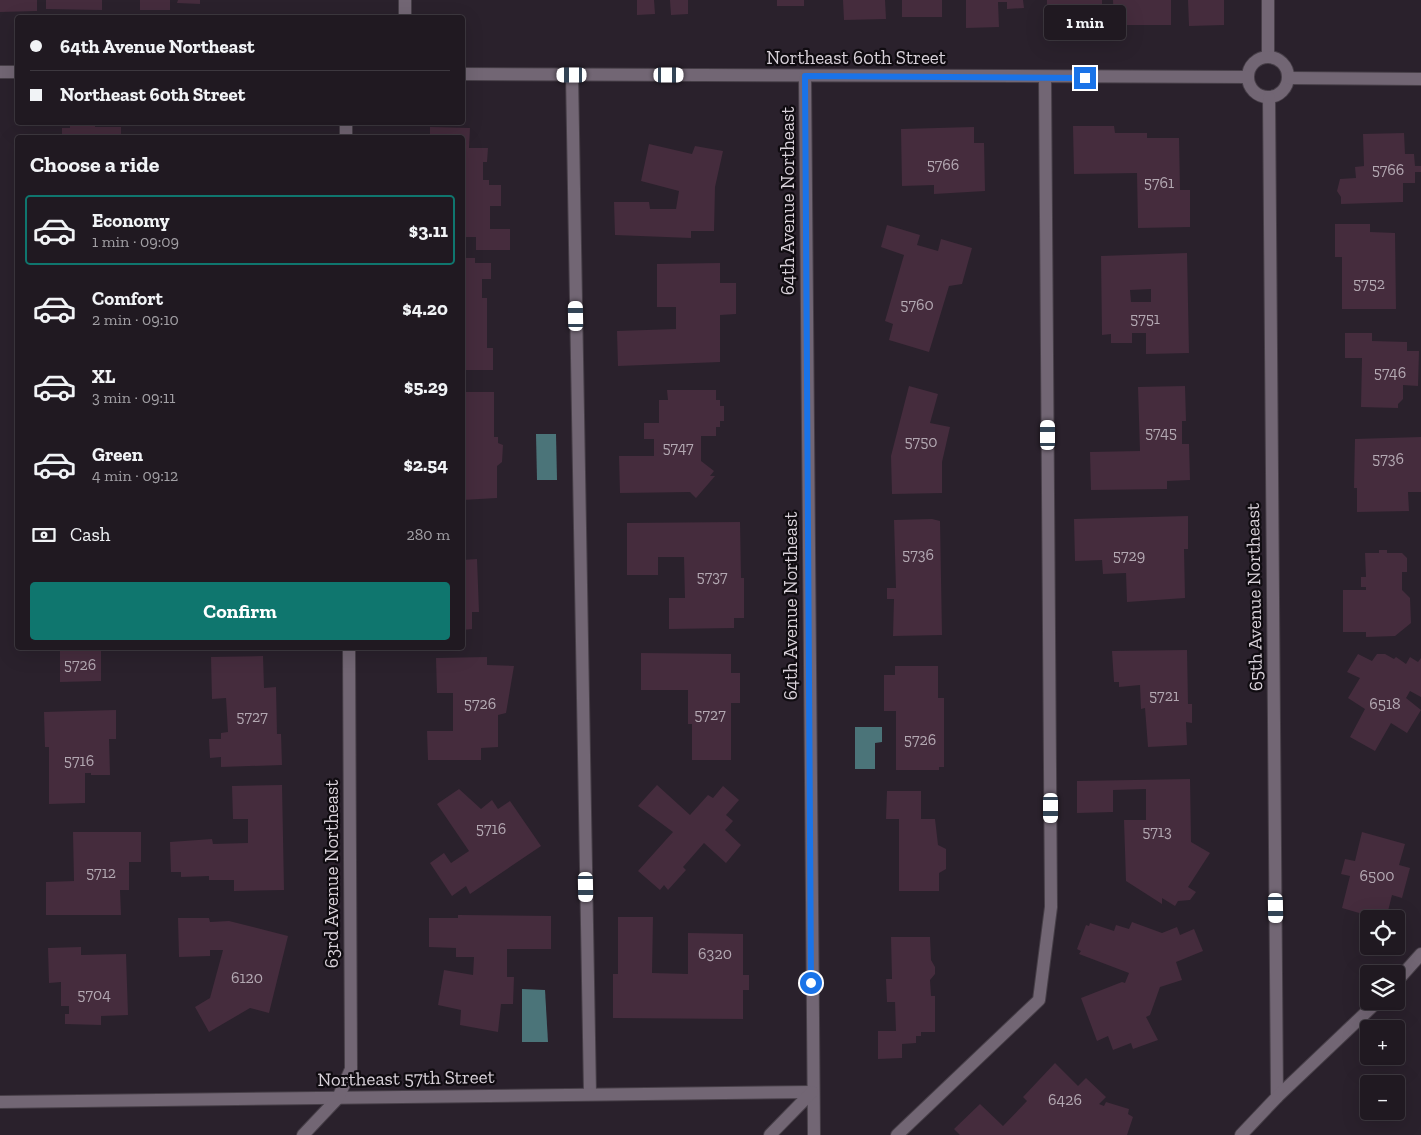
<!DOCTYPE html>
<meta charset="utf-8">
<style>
body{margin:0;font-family:"Zilla Slab",serif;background:#2d262e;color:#f1f3f6;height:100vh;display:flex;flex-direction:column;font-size:19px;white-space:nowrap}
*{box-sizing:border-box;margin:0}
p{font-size:16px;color:#a2a0a5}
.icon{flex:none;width:28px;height:28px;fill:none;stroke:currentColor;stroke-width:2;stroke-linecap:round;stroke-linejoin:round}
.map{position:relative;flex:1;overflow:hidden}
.drawer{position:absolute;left:15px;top:135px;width:450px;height:515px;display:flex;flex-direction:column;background:#201921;border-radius:5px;box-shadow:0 5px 20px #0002,0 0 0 1px #3d383f}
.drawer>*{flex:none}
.banner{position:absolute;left:15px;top:15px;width:450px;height:110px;border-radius:5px;box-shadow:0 5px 20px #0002,0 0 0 1px #3d383f;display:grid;align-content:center;height:110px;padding:0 15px;background:#201921}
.tools{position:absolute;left:1360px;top:910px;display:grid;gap:10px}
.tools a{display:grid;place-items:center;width:45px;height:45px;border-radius:5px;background:#201921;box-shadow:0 5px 20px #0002,0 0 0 1px #3d383f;font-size:25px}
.end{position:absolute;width:22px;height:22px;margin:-11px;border:6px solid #1a73e8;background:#fff;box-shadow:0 0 0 2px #fff}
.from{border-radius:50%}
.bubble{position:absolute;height:35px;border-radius:5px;background:#201921;box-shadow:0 5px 20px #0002,0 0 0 1px #3d383f;font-size:16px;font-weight:700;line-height:35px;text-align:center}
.car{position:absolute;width:15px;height:30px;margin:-15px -8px;border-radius:6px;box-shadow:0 0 4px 1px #0007;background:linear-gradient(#fff 24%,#345 0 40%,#fff 0 76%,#345 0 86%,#fff 0)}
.banner b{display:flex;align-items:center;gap:18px;height:48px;font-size:19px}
.banner b+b{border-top:1px solid #3d383f}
.banner i{width:12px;height:12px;background:#f1f3f6}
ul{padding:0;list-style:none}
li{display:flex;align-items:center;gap:15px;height:70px;margin:0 10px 8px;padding:0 5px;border:2px solid transparent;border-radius:5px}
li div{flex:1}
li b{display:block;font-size:19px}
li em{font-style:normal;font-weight:700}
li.active{border-color:#0f766e}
li>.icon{width:45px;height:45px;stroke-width:1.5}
h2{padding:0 15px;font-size:22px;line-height:60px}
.pay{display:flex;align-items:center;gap:12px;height:55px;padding:0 15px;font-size:19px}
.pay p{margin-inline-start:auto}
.action{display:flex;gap:10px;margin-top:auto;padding:10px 15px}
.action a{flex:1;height:58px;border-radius:5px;background:#0f766e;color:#fff;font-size:20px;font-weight:700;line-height:58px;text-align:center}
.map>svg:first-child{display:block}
</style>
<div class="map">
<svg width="1421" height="1135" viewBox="0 0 1421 1135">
<rect width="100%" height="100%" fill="#2a212c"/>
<g fill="#4b7479">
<polygon points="536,434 556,434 557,480 537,480"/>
<polygon points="855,727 882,727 882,742 875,743 875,769 855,769"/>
<polygon points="522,989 545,990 548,1042 522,1042"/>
</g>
<g fill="#452c3d" fill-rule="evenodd">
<polygon points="0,0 37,0 37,11 0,12"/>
<polygon points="46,0 102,0 102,10 46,9"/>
<rect x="140" y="0" width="30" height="10"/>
<polygon points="178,0 200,0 200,4 177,3"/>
<polygon points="637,0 654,0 655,14 637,15"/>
<polygon points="670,0 688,0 688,14 671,15"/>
<rect x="777" y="0" width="27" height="6"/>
<polygon points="843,0 885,0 886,19 844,20"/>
<rect x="902" y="0" width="40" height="17"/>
<polygon points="966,0 1023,0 1024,8 1007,9 1007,2 998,2 999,27 966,28"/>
<polygon points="1047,0 1102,0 1102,11 1077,11 1077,23 1047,23"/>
<polygon points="1113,0 1171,0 1171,25 1114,25"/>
<polygon points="1188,0 1224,0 1224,25 1189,26"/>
<polygon points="70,122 95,122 95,127 121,127 121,138 62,138 62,128 70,128"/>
<polygon points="1073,126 1114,126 1115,133 1147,133 1147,138 1179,138 1180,190 1190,190 1190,227 1138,228 1137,173 1074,174"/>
<polygon points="430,127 470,128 469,148 488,148 487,162 483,162 483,180 489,180 489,185 501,185 501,206 490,206 490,229 510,229 510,250 476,250 476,237 462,237 462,138 430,138"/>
<polygon points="974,127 974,143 984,143 985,191 934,194 934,185 902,186 901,129"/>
<polygon points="1404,133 1405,154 1414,154 1415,166 1421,166 1421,172 1415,172 1415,183 1403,183 1403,202 1341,204 1341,197 1337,191 1340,179 1356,178 1355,167 1364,166 1363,134"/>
<polygon points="649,144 692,154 695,146 723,151 715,187 714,231 691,231 691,238 615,235 614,202 649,202 650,209 676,209 679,191 641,181"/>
<polygon points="1335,224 1370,224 1370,232 1395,233 1396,309 1342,309 1342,257 1335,257"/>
<polygon points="887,225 920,235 917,245 938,251 941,239 972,248 962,284 949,286 929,352 889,340 893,324 885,321 904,255 881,247"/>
<path d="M 1187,253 L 1189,353 L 1146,354 L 1146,333 L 1132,333 L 1132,343 L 1111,343 L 1111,334 L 1102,335 L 1101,256 ZM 1151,289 L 1151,302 L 1131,302 L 1130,290 Z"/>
<polygon points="462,258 475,258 475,263 491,263 491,279 482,279 482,298 487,298 487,348 493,348 493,370 462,370"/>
<polygon points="720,263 720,283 736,283 736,314 720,315 720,362 618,366 617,331 676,329 676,307 657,307 657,264"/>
<polygon points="1345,333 1372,333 1372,341 1407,342 1407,351 1419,351 1418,386 1403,385 1403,399 1398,404 1398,408 1361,407 1362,358 1345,358"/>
<polygon points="909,386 938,394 930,423 950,427 942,462 942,493 892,494 891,456"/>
<polygon points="1185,386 1186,421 1182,421 1182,444 1189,444 1190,480 1167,481 1167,489 1091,490 1090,452 1140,451 1138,387"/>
<polygon points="667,390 716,390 716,400 720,400 720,406 724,406 724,421 720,421 720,427 716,427 716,436 701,436 701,461 714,471 710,476 715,476 696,498 690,492 620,493 619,456 654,456 654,439 644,439 644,423 659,423 659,400 668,400"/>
<polygon points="462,392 494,392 494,437 498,437 498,443 503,445 502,462 497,466 497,498 462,500"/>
<polygon points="1421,437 1421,492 1408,492 1409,511 1357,512 1357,488 1354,488 1355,439"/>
<polygon points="1188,516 1188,549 1184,549 1185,598 1127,602 1126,573 1103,574 1102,560 1075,561 1074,519"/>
<polygon points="932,519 940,521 942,635 893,636 894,599 887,599 887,588 896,588 894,520"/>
<polygon points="740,522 741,578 744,578 744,618 734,618 734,628 669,629 669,598 685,598 684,557 658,557 658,575 627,575 627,523"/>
<polygon points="1379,550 1387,550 1387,553 1402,553 1407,558 1407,572 1402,572 1402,590 1410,598 1411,623 1395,636 1366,637 1366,632 1343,632 1343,590 1366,590 1366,587 1361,587 1361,577 1366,577 1365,553 1379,553"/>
<polygon points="477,559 479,612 472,612 472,629 462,630 462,560"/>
<polygon points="60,648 101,648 101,681 60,682"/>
<polygon points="1187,650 1188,704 1192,704 1192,723 1186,722 1187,745 1148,747 1145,708 1141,709 1140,685 1119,687 1119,682 1114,682 1112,651"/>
<polygon points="641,653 731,654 731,673 740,673 740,703 731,703 731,760 692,760 692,724 688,724 688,690 641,690"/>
<polygon points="1358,654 1372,661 1377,654 1385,654 1394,659 1396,657 1406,664 1410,657 1418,662 1421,658 1421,697 1410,691 1406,698 1421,710 1407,733 1391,723 1375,751 1350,737 1365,709 1348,698 1360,678 1347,672"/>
<polygon points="263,656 264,688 276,687 277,734 281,734 282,765 221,767 221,757 210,758 209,739 221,739 221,733 228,732 226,698 212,699 211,657"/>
<polygon points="487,657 487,665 514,666 506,713 498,715 498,747 481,748 481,760 428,760 427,731 453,731 453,693 437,693 436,658"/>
<polygon points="895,666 938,666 938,698 944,698 944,767 939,767 939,770 896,770 896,711 884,711 884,675 895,675"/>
<polygon points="116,710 116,739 109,739 110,775 91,775 91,773 85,773 85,803 49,804 49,747 45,747 44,712"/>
<polygon points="1190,779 1191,842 1210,853 1188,887 1196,892 1190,900 1178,901 1175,906 1162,898 1162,904 1126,881 1124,820 1146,820 1146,789 1113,790 1113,812 1077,813 1077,781"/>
<polygon points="282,785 284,890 234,891 234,880 209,880 209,876 181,877 181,872 171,872 170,842 212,839 213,844 248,843 248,819 233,819 232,786"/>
<polygon points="657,785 690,815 708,795 713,798 723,786 739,800 726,815 733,821 725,830 741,845 726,863 704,843 683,867 686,870 668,890 664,885 660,890 638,871 673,832 638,806"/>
<polygon points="459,789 481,809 492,800 498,809 510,801 541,846 470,894 466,886 452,896 430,863 444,853 451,863 469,851 437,804"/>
<polygon points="887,791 921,791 921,819 935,819 938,845 946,849 946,869 939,873 939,891 899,891 899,819 886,819"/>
<polygon points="73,832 141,832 141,862 129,862 129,890 120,890 121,915 46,915 46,882 74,881"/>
<polygon points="1362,832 1405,844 1399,865 1410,868 1402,898 1392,895 1387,915 1374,912 1373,917 1342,908 1350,876 1341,874 1345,859 1355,861"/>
<polygon points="458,915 551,916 551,949 507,949 507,977 514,977 513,1004 501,1004 498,1032 460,1025 461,1010 438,1005 444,970 473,975 474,957 456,957 456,948 429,947 429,918 458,918"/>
<polygon points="618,917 653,917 652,973 688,974 688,933 743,934 743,975 749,975 749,990 743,990 743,1019 613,1018 613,974 618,974"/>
<polygon points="178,918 209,918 210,922 229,921 288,936 269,1013 250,1008 209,1032 195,1007 210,998 223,950 210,950 210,956 179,957"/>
<polygon points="1132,922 1162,933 1177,927 1180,935 1194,929 1203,951 1176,962 1182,980 1160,987 1150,1015 1146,1017 1158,1040 1133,1049 1131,1043 1113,1050 1108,1036 1097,1041 1081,998 1122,982 1125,983 1129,973 1079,954 1081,951 1077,949 1086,925 1089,926 1090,923 1114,931 1116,925 1129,929"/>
<polygon points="891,937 930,937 931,960 935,967 935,974 930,980 931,996 935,996 935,1032 921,1032 921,1036 916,1036 916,1043 902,1044 902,1058 878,1059 878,1031 896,1031 895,1002 887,1002 886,979 892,979"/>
<polygon points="81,947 81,955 126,954 128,1015 101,1016 101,1025 65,1024 65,1014 69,1014 69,1006 61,1006 61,982 49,983 48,948"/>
<polygon points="1055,1063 1078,1086 1086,1078 1106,1097 1099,1104 1104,1106 1106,1102 1129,1109 1128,1114 1133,1117 1127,1135 960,1135 954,1129 980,1104 1003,1126 1027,1101 1023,1097"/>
</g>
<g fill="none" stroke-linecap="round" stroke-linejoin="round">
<defs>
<g id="service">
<polyline points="572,75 590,1094"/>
<polyline points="897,1135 1039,1000 1051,907 1045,78"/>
</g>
<g id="minor">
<polyline points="405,0 405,18"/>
<polyline points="1268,0 1268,57"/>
<circle cx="1268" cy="77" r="20"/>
<polyline points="0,72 18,72"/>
<polyline points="462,74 1248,77"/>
<polyline points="805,76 814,1135"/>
<polyline points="1289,78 1421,79"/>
<polyline points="1269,98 1277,1097"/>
<polyline points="346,122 346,138"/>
<polyline points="1396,982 1421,954"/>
<polyline points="0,1102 812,1092"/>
<polyline points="303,1135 338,1098 351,1069 349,648"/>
<polyline points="770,1135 812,1092"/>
<polyline points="1241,1135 1277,1097 1378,1001"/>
</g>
</defs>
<use href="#service" stroke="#463e47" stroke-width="14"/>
<use href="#minor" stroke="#463e47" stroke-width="14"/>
<use href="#service" stroke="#726674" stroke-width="12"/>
<use href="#minor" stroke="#726674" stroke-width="12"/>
</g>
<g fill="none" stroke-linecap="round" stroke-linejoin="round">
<polyline stroke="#1a73e8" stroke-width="6" points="811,983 805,76 1085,78"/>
</g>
<g text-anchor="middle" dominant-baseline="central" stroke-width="4.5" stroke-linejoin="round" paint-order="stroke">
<g font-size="16" fill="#b3a8b2">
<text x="943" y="164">5766</text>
<text x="1388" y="169">5766</text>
<text x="1159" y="182">5761</text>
<text x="1369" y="283">5752</text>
<text x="917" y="304">5760</text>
<text x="1145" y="318">5751</text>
<text x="1390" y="372">5746</text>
<text x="1161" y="432">5745</text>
<text x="921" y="441">5750</text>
<text x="678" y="447">5747</text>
<text x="1388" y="458">5736</text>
<text x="918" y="554">5736</text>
<text x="1129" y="555">5729</text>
<text x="712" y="576">5737</text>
<text x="80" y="664">5726</text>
<text x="1164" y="695">5721</text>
<text x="480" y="703">5726</text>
<text x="1385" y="703">6518</text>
<text x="710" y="714">5727</text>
<text x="252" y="716">5727</text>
<text x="920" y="739">5726</text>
<text x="79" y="760">5716</text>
<text x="491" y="828">5716</text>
<text x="1157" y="831">5713</text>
<text x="101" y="872">5712</text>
<text x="1377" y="875">6500</text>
<text x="715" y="953">6320</text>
<text x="247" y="977">6120</text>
<text x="94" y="994">5704</text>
<text x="1065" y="1099">6426</text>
</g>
<g font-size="19" fill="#d8d1d9" stroke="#100c11">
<text x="856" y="57">Northeast 60th Street</text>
<text transform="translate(787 201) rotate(-90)">64th Avenue Northeast</text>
<text transform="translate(1254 597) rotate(-91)">65th Avenue Northeast</text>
<text transform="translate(790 606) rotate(-90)">64th Avenue Northeast</text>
<text transform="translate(331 874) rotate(-90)">63rd Avenue Northeast</text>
<text transform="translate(406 1078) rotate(-1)">Northeast 57th Street</text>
</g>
</g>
</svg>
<div class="tools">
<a><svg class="icon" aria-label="locate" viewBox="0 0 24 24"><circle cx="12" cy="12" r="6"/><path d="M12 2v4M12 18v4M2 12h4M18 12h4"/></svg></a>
<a><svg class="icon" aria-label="layers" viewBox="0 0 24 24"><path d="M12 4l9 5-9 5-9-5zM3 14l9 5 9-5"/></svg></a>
<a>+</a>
<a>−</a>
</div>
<i class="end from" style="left:811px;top:983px"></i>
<i class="end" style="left:1085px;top:78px"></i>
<div class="bubble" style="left:1044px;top:5px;width:82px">1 min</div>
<i class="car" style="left:572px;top:75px;rotate:270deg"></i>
<i class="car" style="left:669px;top:75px;rotate:90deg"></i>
<i class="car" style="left:576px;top:316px;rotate:359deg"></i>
<i class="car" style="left:1048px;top:435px;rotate:0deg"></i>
<i class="car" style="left:1051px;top:808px;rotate:180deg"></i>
<i class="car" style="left:586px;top:887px;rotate:179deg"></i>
<i class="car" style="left:1276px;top:908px;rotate:179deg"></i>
<div class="banner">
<b><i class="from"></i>64th Avenue Northeast</b>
<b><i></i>Northeast 60th Street</b>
</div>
<section class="drawer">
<h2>Choose a ride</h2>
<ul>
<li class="active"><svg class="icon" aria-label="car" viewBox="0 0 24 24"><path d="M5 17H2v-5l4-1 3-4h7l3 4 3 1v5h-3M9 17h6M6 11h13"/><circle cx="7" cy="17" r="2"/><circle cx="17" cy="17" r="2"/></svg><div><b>Economy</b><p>1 min · 09:09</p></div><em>$3.11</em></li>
<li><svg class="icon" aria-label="car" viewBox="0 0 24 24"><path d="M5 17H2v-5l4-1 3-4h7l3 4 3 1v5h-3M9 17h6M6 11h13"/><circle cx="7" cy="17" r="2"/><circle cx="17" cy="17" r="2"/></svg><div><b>Comfort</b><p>2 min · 09:10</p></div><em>$4.20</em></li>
<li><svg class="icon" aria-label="car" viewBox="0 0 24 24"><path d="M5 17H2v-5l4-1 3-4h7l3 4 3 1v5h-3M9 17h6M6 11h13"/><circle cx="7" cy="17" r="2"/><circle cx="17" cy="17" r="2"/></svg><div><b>XL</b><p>3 min · 09:11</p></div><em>$5.29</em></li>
<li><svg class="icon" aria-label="car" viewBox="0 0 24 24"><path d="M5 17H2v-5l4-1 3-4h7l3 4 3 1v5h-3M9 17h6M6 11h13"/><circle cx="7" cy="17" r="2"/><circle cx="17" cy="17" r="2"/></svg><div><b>Green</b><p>4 min · 09:12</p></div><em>$2.54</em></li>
</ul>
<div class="pay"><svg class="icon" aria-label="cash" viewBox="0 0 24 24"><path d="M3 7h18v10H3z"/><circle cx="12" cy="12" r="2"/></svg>Cash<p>280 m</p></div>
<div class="action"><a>Confirm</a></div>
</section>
</div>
